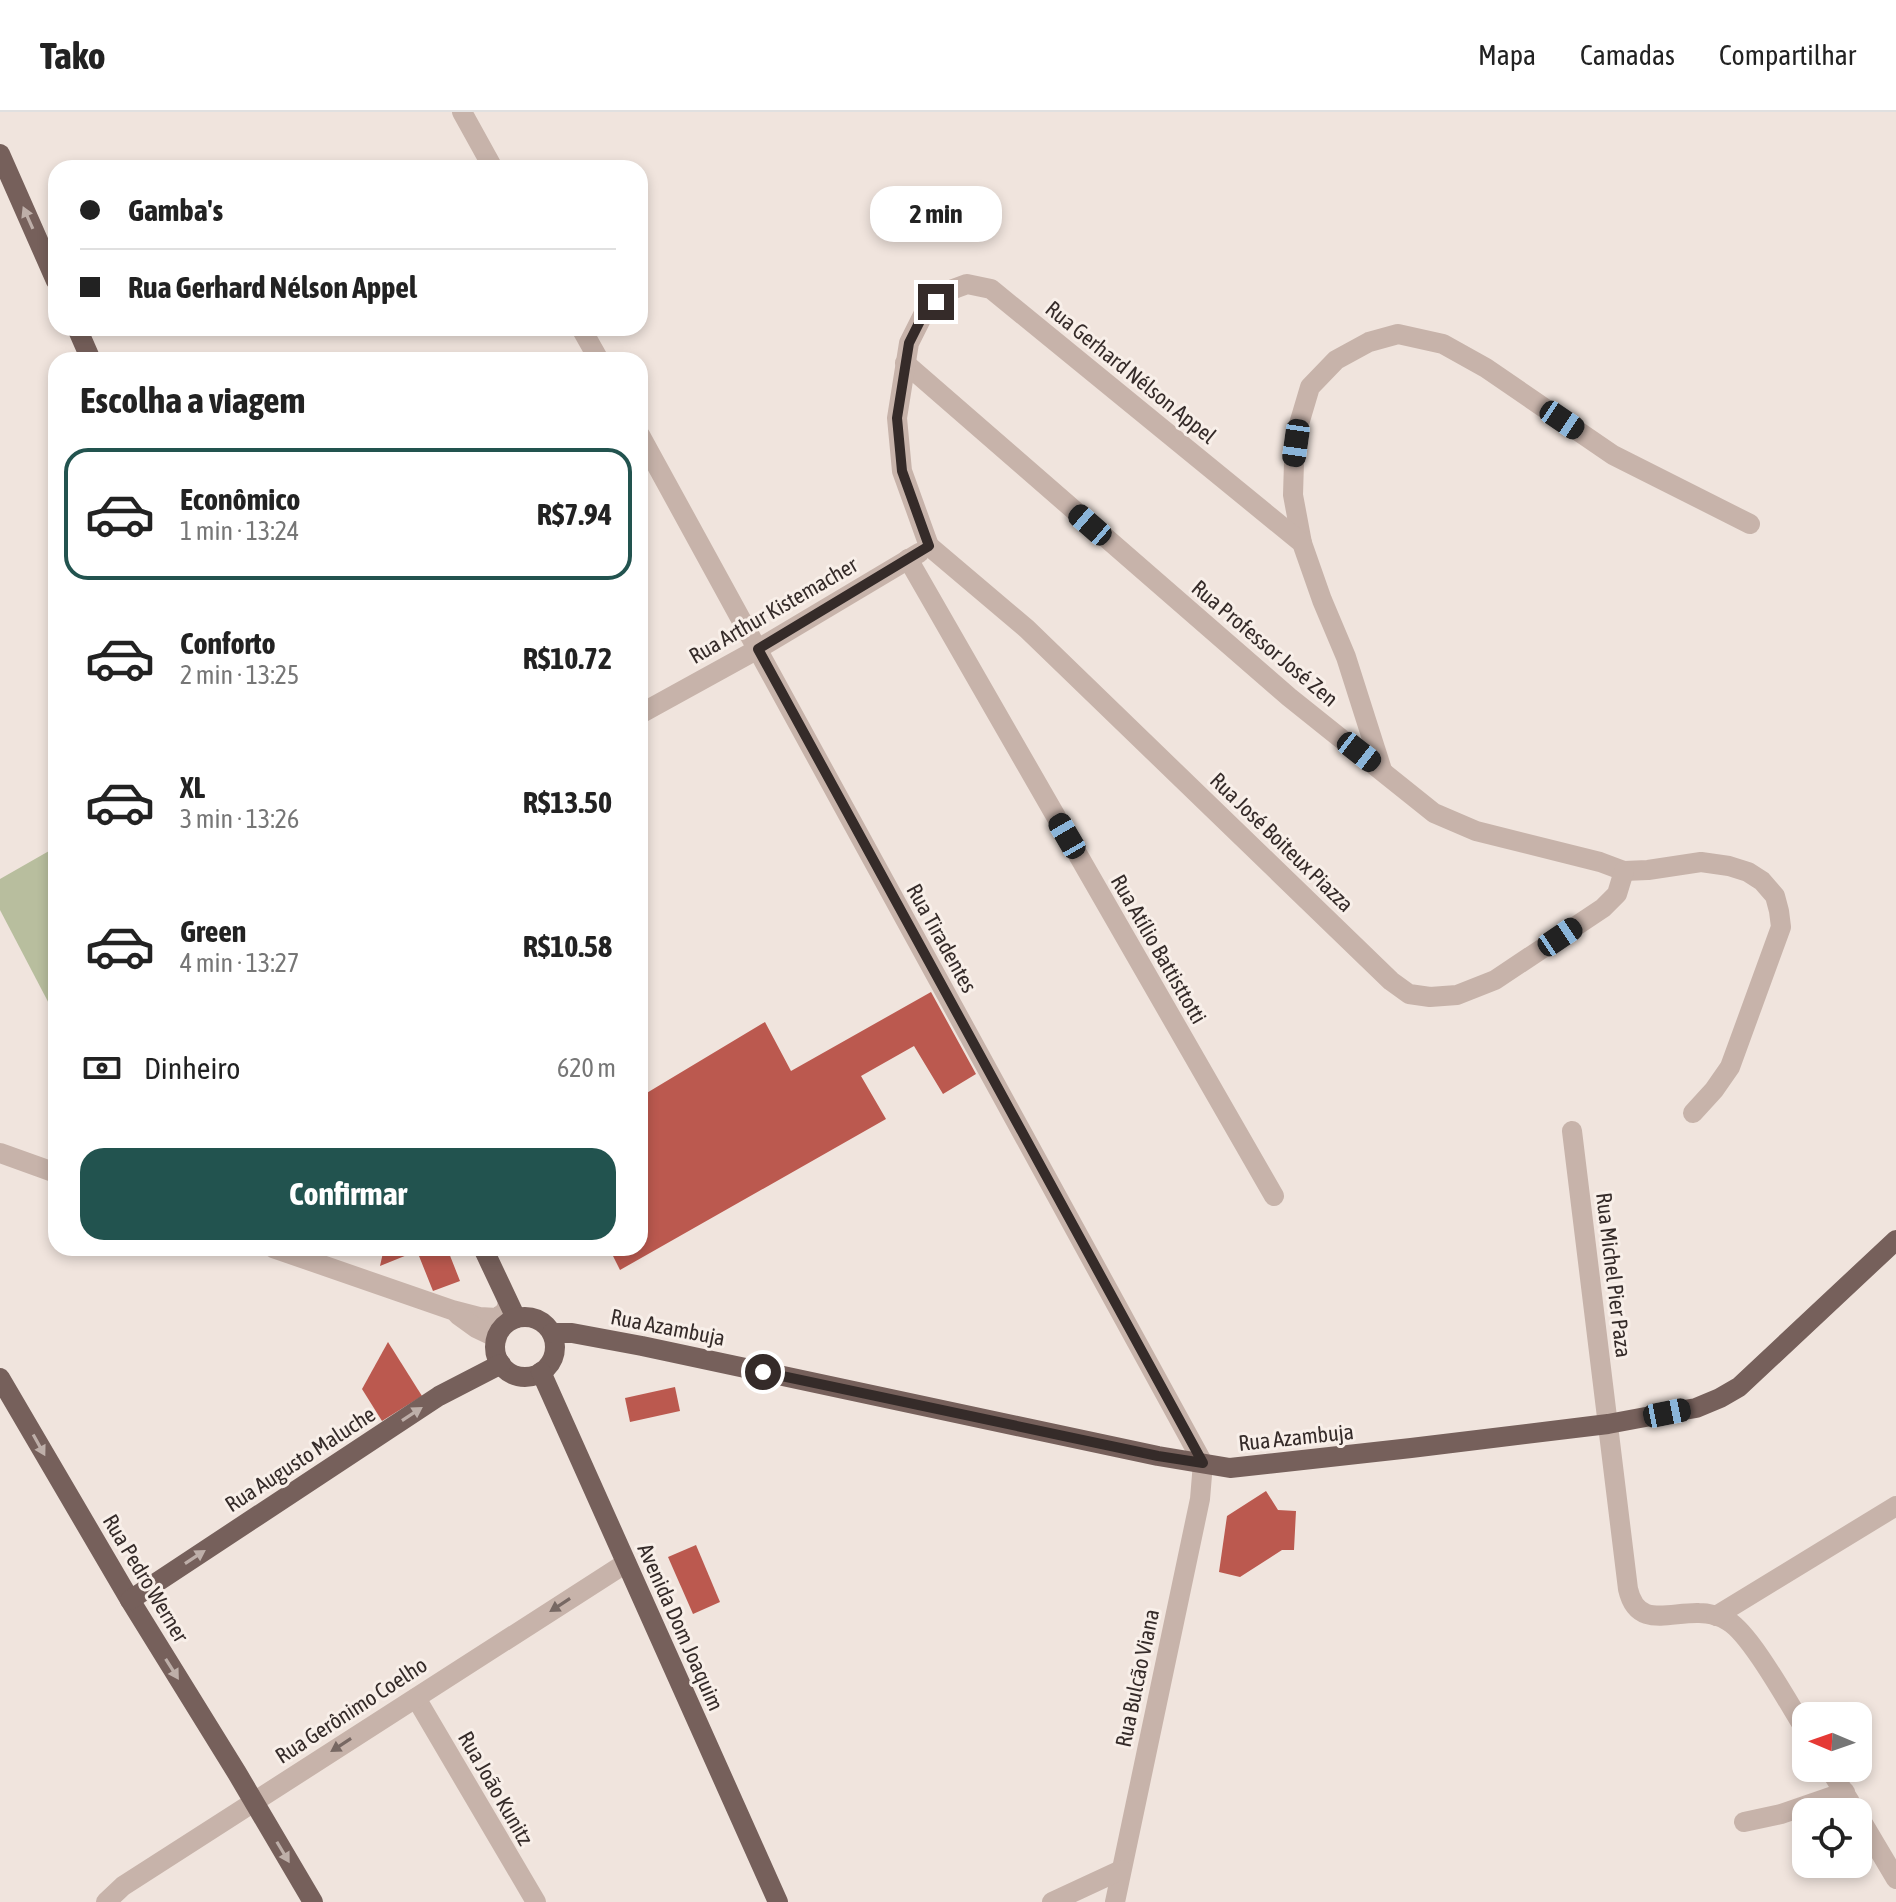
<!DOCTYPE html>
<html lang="pt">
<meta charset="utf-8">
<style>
body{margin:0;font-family:"Asap Condensed",sans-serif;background:#f6f6f6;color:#222;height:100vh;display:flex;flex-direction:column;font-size:30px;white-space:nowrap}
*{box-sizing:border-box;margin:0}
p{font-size:26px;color:#767676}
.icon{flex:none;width:44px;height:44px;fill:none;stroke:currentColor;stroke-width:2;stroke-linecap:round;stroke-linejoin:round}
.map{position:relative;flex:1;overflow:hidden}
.details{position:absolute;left:48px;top:240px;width:600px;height:904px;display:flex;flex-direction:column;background:#fff;border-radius:24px;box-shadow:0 4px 12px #0003}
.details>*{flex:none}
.guide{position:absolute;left:48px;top:48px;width:600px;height:176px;border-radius:24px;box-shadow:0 4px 12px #0003;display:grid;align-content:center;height:176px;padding:0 32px;background:#fff}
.needle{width:52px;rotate:272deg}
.tools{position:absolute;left:1792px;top:1590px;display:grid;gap:16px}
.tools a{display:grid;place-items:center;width:80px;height:80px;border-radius:16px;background:#fff;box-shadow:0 4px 12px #0003;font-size:40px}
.end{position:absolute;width:36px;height:36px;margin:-18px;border:10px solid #352b29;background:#fff;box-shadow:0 0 0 4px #fff}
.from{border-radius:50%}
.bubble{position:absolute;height:56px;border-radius:24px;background:#fff;box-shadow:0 4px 12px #0003;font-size:26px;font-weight:700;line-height:56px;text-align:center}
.car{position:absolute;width:24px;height:48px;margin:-24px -12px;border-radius:10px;box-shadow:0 0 6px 2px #0007;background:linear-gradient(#222 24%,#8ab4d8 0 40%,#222 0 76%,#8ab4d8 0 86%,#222 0)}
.guide b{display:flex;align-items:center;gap:28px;height:76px;font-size:30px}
.guide b+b{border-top:2px solid #e0e0e0}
.guide i{width:20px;height:20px;background:#222}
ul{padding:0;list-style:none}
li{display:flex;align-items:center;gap:24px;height:132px;margin:0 16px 12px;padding:0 16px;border:4px solid transparent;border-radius:24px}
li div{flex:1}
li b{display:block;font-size:30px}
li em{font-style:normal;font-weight:700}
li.selected{border-color:#22534f}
li>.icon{width:72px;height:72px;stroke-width:1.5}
h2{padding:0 32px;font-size:36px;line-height:96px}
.pay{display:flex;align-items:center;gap:20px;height:88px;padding:0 32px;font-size:30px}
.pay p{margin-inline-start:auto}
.button{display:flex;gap:16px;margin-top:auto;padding:16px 32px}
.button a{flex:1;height:92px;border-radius:24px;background:#22534f;color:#fff;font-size:32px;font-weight:700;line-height:92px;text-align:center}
header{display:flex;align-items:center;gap:48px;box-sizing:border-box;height:112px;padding:0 40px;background:#fff;border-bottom:2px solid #e0e0e0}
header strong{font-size:38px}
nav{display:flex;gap:44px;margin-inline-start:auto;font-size:28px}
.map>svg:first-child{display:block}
</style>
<header>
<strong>Tako</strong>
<nav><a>Mapa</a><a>Camadas</a><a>Compartilhar</a></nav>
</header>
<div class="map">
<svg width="1896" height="1790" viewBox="0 0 1896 1790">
<rect width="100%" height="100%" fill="#f0e4dd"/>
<polygon fill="#b8be9e" points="56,735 56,905 0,798 0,767"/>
<g fill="#bb594f">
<polygon points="931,880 976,962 943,982 914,934 861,964 886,1007 620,1158 609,1136 640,1136 640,985 765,910 791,959"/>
<polygon points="384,1136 447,1136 460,1169 433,1179 417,1139 380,1154"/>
<polygon points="388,1230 422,1284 382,1309 362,1277"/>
<polygon points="675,1275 680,1299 630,1310 625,1286"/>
<polygon points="1266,1379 1278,1398 1296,1399 1294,1438 1282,1438 1240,1465 1219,1460 1227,1404"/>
<polygon points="696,1433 720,1490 693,1502 668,1445"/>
</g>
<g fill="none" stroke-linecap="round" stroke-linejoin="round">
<g stroke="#c7b3aa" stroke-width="20">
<polyline points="462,0 493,56"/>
<polyline points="581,216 599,248"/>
<polyline points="905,251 1289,585 1434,701 1476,719 1600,750 1624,759 1648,758 1701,750 1729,754 1748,760 1762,769 1775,784 1779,799 1781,815 1730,955 1714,978 1693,1001"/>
<polyline points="640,323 1203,1351 1200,1387 1115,1790"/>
<polyline points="1302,431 1293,383 1294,350 1299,312 1310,275 1336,248 1369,230 1398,222 1443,232 1486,256 1613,343 1750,412"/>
<polyline points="929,434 902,359 897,306 909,231 924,201 948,179 967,172 991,177 1302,431 1322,488 1346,545 1382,658"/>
<polyline points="929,434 1027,517 1391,869 1409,882 1430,885 1457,883 1495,868 1603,796 1617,782 1624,759"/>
<polyline points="908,447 1274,1084"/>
<polyline points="640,602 758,537 919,441"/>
<path d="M 1572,1019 L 1628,1477 C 1637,1517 1669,1500 1699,1501 C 1708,1501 1720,1504 1728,1509 C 1751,1522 1790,1594 1806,1619"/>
<polyline points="0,1041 56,1061"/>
<polyline points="273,1136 452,1198 479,1205 497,1206 506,1199 508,1190"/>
<polyline points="458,1203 476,1216 497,1226"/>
<polyline points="1716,1504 1896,1394"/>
<polyline points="416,1586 536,1790"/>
<polyline points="1829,1656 1850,1690"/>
<polyline points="1858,1703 1896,1767"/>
<polyline points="1744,1710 1781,1702 1845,1680"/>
<polyline points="106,1790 123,1774 626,1451"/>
<polyline points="1052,1790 1121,1758"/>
</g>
<g stroke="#76605b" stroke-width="20">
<polyline points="0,42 56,169"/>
<polyline points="77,216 91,248"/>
<polyline points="483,1136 516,1206"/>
<circle cx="525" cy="1235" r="30"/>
<polyline points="552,1221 572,1221 642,1234 1158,1344 1230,1356 1411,1336 1608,1312 1667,1301 1696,1296 1720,1286 1739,1275 1896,1128"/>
<polyline points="541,1260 778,1790"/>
<polyline points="0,1266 130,1488 237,1661 313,1790"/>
<polyline points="130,1488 439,1284 501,1252"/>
</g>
</g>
<defs><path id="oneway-solid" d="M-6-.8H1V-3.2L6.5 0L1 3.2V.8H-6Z" transform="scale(2)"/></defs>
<g fill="#beafa9">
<use href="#oneway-solid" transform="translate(28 106) rotate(-114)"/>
<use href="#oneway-solid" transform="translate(412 1302) rotate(-33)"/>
<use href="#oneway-solid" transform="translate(39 1333) rotate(61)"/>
<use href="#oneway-solid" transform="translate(195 1445) rotate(-33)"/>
<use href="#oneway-solid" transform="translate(172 1557) rotate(58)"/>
<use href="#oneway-solid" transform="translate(283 1740) rotate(59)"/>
</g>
<g fill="#776863">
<use href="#oneway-solid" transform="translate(560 1493) rotate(147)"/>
<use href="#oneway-solid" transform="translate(341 1633) rotate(147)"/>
</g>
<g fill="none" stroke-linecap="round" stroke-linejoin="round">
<polyline stroke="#352b29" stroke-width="10" points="763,1260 1158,1344 1203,1351 758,537 929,434 902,359 897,306 909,231 924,201 936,190"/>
</g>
<g text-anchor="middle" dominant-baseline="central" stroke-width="6" stroke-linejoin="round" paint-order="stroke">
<g font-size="22" fill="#352b29" stroke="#f8efe9">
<text transform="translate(1131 260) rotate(39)">Rua Gerhard Nélson Appel</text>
<text transform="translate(773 498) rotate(-30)">Rua Arthur Kistemacher</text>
<text transform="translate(1265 531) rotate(40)">Rua Professor José Zen</text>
<text transform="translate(1282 730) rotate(44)">Rua José Boiteux Piazza</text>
<text transform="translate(942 826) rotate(61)">Rua Tiradentes</text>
<text transform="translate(1159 837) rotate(60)">Rua Atílio Battisttotti</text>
<text transform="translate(1614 1163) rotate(83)">Rua Michel Pier Paza</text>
<text transform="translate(668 1215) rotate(11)">Rua Azambuja</text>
<text transform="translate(1296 1325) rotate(-6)">Rua Azambuja</text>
<text transform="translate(300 1347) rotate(-33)">Rua Augusto Maluche</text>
<text transform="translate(146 1466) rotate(59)">Rua Pedro Werner</text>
<text transform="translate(681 1515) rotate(66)">Avenida Dom Joaquim</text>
<text transform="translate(1137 1566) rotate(-78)">Rua Bulcão Viana</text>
<text transform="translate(351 1598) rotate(-33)">Rua Gerônimo Coelho</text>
<text transform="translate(496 1676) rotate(60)">Rua João Kunitz</text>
</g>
</g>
</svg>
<div class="tools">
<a><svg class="needle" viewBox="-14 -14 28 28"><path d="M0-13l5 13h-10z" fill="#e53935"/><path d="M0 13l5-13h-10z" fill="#767676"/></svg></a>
<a><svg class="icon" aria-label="locate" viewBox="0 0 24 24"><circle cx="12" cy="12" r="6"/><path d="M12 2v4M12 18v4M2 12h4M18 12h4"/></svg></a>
</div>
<i class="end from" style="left:763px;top:1260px"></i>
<i class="end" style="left:936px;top:190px"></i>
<div class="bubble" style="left:870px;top:74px;width:132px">2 min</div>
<i class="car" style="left:1562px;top:308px;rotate:124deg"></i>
<i class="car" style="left:1296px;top:331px;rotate:188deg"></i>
<i class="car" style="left:1090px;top:413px;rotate:311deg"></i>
<i class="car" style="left:1359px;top:640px;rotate:128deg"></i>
<i class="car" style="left:1067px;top:724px;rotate:330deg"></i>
<i class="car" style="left:1560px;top:825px;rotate:56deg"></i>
<i class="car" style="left:1667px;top:1301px;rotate:79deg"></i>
<div class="guide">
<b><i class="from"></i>Gamba's</b>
<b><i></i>Rua Gerhard Nélson Appel</b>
</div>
<section class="details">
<h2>Escolha a viagem</h2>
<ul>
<li class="selected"><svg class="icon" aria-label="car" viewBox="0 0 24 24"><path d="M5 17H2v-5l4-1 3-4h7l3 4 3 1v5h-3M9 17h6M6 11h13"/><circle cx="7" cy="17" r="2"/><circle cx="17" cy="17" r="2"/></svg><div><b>Econômico</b><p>1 min · 13:24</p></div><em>R$7.94</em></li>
<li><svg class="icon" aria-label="car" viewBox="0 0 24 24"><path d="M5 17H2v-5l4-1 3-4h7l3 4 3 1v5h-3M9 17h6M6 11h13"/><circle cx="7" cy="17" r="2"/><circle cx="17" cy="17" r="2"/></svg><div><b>Conforto</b><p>2 min · 13:25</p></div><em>R$10.72</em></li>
<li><svg class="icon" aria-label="car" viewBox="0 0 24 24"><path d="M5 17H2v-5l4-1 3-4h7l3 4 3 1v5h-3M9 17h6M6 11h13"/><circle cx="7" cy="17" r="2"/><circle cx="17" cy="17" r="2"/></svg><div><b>XL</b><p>3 min · 13:26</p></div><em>R$13.50</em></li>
<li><svg class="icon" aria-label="car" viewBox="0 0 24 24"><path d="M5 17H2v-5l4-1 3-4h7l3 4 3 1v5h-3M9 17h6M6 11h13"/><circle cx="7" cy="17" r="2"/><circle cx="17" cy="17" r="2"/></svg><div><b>Green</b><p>4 min · 13:27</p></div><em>R$10.58</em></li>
</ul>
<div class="pay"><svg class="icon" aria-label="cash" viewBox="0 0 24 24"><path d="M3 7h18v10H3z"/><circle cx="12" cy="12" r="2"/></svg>Dinheiro<p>620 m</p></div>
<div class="button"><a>Confirmar</a></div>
</section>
</div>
